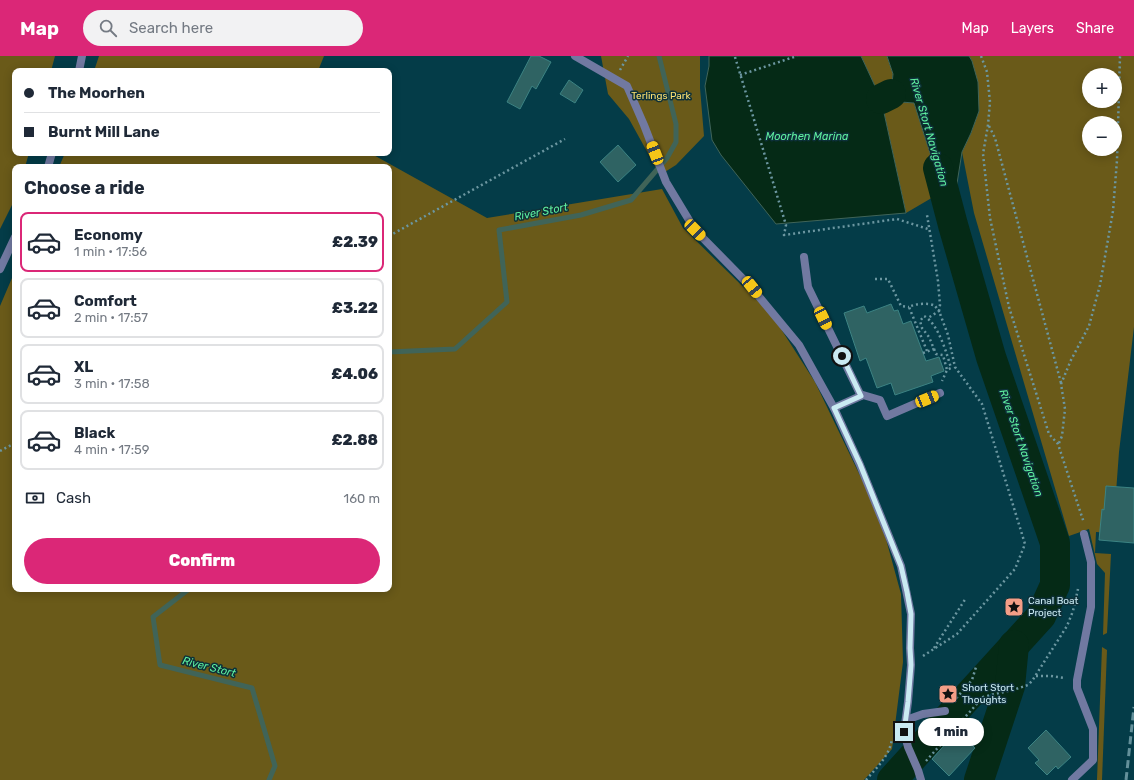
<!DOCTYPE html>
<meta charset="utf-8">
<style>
body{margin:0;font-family:Rubik,sans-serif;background:#f2f2f3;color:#1f2937;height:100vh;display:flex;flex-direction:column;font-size:15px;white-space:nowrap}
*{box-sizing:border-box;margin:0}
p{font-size:13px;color:#747a83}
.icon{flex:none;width:22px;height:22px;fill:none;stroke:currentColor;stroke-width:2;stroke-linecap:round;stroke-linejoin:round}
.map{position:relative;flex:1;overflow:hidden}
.drawer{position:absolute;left:12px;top:108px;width:380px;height:428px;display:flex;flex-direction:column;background:#fff;border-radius:8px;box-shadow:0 2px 10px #0003}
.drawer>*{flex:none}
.banner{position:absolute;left:12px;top:12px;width:380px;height:88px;border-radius:8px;box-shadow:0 2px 10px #0003;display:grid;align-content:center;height:88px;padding:0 12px;background:#fff}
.buttons{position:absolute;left:1082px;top:12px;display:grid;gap:8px}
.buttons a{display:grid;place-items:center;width:40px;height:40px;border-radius:50%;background:#fff;box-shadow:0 2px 10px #0003;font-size:20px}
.end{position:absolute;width:18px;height:18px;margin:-9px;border:5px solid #caeaf2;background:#111;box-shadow:0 0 0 2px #111}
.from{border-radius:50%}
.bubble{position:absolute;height:28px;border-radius:14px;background:#fff;box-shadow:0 2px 10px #0003;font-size:13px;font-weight:800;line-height:28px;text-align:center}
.car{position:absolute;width:12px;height:24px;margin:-12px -6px;border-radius:5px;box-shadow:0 0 3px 1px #0007;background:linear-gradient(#f5c518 24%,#345 0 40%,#f5c518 0 76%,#345 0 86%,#f5c518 0)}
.banner b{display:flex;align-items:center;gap:14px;height:38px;font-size:15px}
.banner b+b{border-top:1px solid #e0e1e3}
.banner i{width:10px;height:10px;background:#1f2937}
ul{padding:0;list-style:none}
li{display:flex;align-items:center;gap:12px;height:60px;margin:0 8px 6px;padding:0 4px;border:2px solid #e0e1e3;border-radius:8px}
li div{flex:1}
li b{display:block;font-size:15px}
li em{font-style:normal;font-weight:800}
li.current{border-color:#db2777}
li>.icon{width:36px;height:36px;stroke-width:1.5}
h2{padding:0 12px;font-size:18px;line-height:48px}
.pay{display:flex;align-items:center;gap:10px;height:44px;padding:0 12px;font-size:15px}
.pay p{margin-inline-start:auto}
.primary-button{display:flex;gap:8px;margin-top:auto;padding:8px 12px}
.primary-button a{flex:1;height:46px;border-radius:24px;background:#db2777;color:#fff;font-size:16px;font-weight:800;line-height:46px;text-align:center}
header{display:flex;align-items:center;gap:24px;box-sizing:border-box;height:56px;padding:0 20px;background:#db2777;color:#fff}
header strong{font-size:19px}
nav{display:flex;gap:22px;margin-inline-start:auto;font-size:14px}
.search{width:280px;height:36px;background:#f2f2f3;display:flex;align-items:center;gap:10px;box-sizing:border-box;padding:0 14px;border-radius:22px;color:#747a83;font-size:15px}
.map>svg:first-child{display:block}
</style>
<header>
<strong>Map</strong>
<div class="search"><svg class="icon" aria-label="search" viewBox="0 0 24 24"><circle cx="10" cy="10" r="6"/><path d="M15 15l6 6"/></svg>Search here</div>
<nav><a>Map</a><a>Layers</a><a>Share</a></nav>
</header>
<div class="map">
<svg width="1134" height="724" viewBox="0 0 1134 724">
<rect width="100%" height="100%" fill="#043c48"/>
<g fill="#6a5a19" fill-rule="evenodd">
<polygon points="0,0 55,0 51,15 15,15 15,97 29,97 25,111 15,111 15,143 0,173"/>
<polygon points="99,0 324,0 318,15 94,15"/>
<polygon points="601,0 700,0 700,32 704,80 676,109 660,119 629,63 608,38"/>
<polygon points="861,0 887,0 893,18 891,38 901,46 914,47 931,100 936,126 941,135 935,140 906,157 881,43"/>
<path d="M 969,0 L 1134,0 L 1134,271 L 1119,396 L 1113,477 L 1096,476 L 1095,497 L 1111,498 L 1107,577 L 1103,579 L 1105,517 L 1097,508 L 1089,473 L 1069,480 L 974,157 L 962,96 L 971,77 L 979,55 L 972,5 ZM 1089,19 L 1115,19 L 1115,45 L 1089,45 ZM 1089,67 L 1115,67 L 1115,93 L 1089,93 Z"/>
<polygon points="65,97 370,97 487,162 662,133 683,172 772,259 815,326 865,430 886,483 901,538 903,606 892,693 864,724 0,724 0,250 15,215 15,533 389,533 389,111 59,111"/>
<polygon points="1102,591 1107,594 1102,724 1097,724"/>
</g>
<g fill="#052a16" stroke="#406458">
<polygon points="709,0 861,0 881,43 906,157 776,168 721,99 712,84 705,30 709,10"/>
<polygon points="887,0 969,0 972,5 978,26 979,55 971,77 962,96 955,140 949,152 936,126 931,100 914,47 901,46 891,38 893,18"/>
<polygon points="976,625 981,629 928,689 923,684"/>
</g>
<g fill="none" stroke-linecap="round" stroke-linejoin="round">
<g stroke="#406458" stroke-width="5">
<polyline points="389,296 455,293 507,246 499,174 581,159 631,144 667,102 676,86 676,68 659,0"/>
<polyline points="189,533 153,561 160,609 252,632 275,710 269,724"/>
</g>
<g stroke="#052a16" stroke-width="30">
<polyline points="881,43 891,38"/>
<polyline points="892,724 1041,560 1055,529 1055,487 991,301 953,169 938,112"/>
<polyline points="979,724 1010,630 1014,589"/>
</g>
</g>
<g fill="#2f6363" stroke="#3c8383">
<polygon points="531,0 539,0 551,6 536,33 532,30 520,53 507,46"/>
<polygon points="569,24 583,34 575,47 560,38"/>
<polygon points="618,89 636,109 618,126 600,106"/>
<polygon points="891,248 894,255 898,254 903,268 911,265 926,305 939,301 944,315 931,320 933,326 895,339 891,327 877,332 866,302 860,305 844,257 864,250 867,257"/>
<polygon points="1106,430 1134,432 1134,487 1099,484 1102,453 1104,454"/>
<polygon points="1046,674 1071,701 1058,713 1056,710 1047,719 1035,707 1039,704 1028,692"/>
<polygon points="957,675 975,692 949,720 932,703"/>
</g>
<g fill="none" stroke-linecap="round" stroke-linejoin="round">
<g stroke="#6c97a1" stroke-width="2.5" stroke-dasharray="2 3" stroke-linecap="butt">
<polyline points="981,0 987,16 990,46 988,69 983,98 990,162 1009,251 1049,378 1058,388 1084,467"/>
<polyline points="735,1 786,169 784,179 897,163 928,173"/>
<polyline points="620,14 628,0"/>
<polyline points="740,19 797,0"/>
<polyline points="989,70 995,82 1061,327"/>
<polyline points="389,180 565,83"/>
<polyline points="875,223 888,223 901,250 909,251"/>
<polyline points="934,293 936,298 943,299 947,314"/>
<path d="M 927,295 L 909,251 C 914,248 929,246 935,250 C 936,251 938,254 939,255 L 928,262"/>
<path d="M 923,297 L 934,293 L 929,281 L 922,272 L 920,265 L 924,260 C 938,267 947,298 951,312 L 947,314 L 942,325"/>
<polyline points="1059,387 1062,380 1065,353 1061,328 1071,304 1089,270 1100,229 1113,155 1117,104 1120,0"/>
<polyline points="0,395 15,387"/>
<polyline points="934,592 966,542"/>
<polyline points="923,600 957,578 1015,513 1025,488 982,348 955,311 948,279 939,255 940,249 938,225 927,159"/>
<polyline points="1036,620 1051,620 1065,622"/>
<polyline points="953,646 972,624 976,611"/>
<polyline points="923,681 933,669"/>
<polyline points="926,705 983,641 1016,633 1028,629 1032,625 1067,570 1073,555 1078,533"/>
<path d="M 866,724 C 877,711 889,701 892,683"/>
</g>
<g stroke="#7179a1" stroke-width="8">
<polyline points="804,201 808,231 861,340"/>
<polyline points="834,352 863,339 880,344 887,360 940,337"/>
<polyline points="906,664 923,658 945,655"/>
<polyline points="1072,724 1093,704 1093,673 1077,632 1077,624 1091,551 1091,506 1084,478"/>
</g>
<polyline stroke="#7179a1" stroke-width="8" points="575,0 627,30 644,69 666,126 695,174 751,231 799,289 834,352 860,409 901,510 911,558 910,592 911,609 908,646 904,676 908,691 918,714 921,724"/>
<g stroke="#7179a1" stroke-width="8">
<polyline points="79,15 82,0"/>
<polyline points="48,111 52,97"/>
<polyline points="0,213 15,181"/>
</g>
<polyline stroke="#63909a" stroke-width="3" stroke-dasharray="8 4" stroke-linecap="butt" points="1126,724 1134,651"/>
</g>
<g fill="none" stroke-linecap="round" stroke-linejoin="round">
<polyline stroke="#caeaf2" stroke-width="5" points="842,300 861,340 834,352 860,408 901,510 907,536 911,558 910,592 911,609 908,646 904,676"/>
</g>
<defs>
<symbol id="sight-square" viewBox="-11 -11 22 22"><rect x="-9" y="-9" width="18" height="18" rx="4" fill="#f49e87" stroke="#0d3039"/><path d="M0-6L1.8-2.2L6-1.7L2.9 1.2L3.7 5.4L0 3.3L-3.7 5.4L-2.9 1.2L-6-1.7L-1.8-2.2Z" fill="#111"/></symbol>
</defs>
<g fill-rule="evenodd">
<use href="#sight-square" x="1003" y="540" width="22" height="22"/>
<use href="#sight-square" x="937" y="627" width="22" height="22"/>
</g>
<g text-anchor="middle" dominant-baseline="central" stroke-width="3" stroke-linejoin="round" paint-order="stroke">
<g font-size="10" fill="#fce070" stroke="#0d3039">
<text x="661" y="40">Terlings Park</text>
</g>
<g font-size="10" fill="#caeaf2" stroke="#0d3039" text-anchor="start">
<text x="1028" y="545">Canal Boat<tspan x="1028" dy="12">Project</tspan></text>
<text x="962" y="632">Short Stort<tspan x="962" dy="12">Thoughts</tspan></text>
</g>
<g font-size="11" font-style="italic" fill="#5ff09f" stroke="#0d3039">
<text transform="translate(929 76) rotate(74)">River Stort Navigation</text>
<text x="807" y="80">Moorhen Marina</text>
<text transform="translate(541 156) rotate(-11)">River Stort</text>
<text transform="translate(1021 387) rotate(71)">River Stort Navigation</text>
<text transform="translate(209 611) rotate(14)">River Stort</text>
</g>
</g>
</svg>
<div class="buttons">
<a>+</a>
<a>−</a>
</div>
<i class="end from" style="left:842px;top:300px"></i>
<i class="end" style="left:904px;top:676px"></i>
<div class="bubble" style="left:918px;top:662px;width:66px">1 min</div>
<i class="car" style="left:655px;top:97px;rotate:339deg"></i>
<i class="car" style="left:695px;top:174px;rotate:135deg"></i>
<i class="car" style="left:752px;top:231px;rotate:141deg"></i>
<i class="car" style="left:823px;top:262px;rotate:154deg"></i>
<i class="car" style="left:927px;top:343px;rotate:68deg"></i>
<div class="banner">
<b><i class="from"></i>The Moorhen</b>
<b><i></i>Burnt Mill Lane</b>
</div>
<section class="drawer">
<h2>Choose a ride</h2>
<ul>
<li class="current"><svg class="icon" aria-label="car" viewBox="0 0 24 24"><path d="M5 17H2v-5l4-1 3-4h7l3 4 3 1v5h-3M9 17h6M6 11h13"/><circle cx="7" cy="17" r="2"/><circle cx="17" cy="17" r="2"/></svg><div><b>Economy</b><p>1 min · 17:56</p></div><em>£2.39</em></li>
<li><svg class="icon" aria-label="car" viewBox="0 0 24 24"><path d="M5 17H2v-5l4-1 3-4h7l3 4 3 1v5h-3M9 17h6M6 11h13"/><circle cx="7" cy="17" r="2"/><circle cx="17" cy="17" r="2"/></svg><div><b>Comfort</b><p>2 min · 17:57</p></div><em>£3.22</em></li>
<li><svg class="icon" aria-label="car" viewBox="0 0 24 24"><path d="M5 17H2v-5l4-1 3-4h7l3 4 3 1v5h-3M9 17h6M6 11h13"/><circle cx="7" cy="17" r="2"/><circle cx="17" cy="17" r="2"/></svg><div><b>XL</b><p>3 min · 17:58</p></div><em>£4.06</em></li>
<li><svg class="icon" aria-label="car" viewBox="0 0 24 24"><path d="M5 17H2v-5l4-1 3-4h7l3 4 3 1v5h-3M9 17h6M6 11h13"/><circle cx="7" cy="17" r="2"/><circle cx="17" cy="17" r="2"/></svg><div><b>Black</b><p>4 min · 17:59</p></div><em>£2.88</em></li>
</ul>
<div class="pay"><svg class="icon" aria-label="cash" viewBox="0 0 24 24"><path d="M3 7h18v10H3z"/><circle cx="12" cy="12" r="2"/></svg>Cash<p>160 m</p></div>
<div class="primary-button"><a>Confirm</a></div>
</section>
</div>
